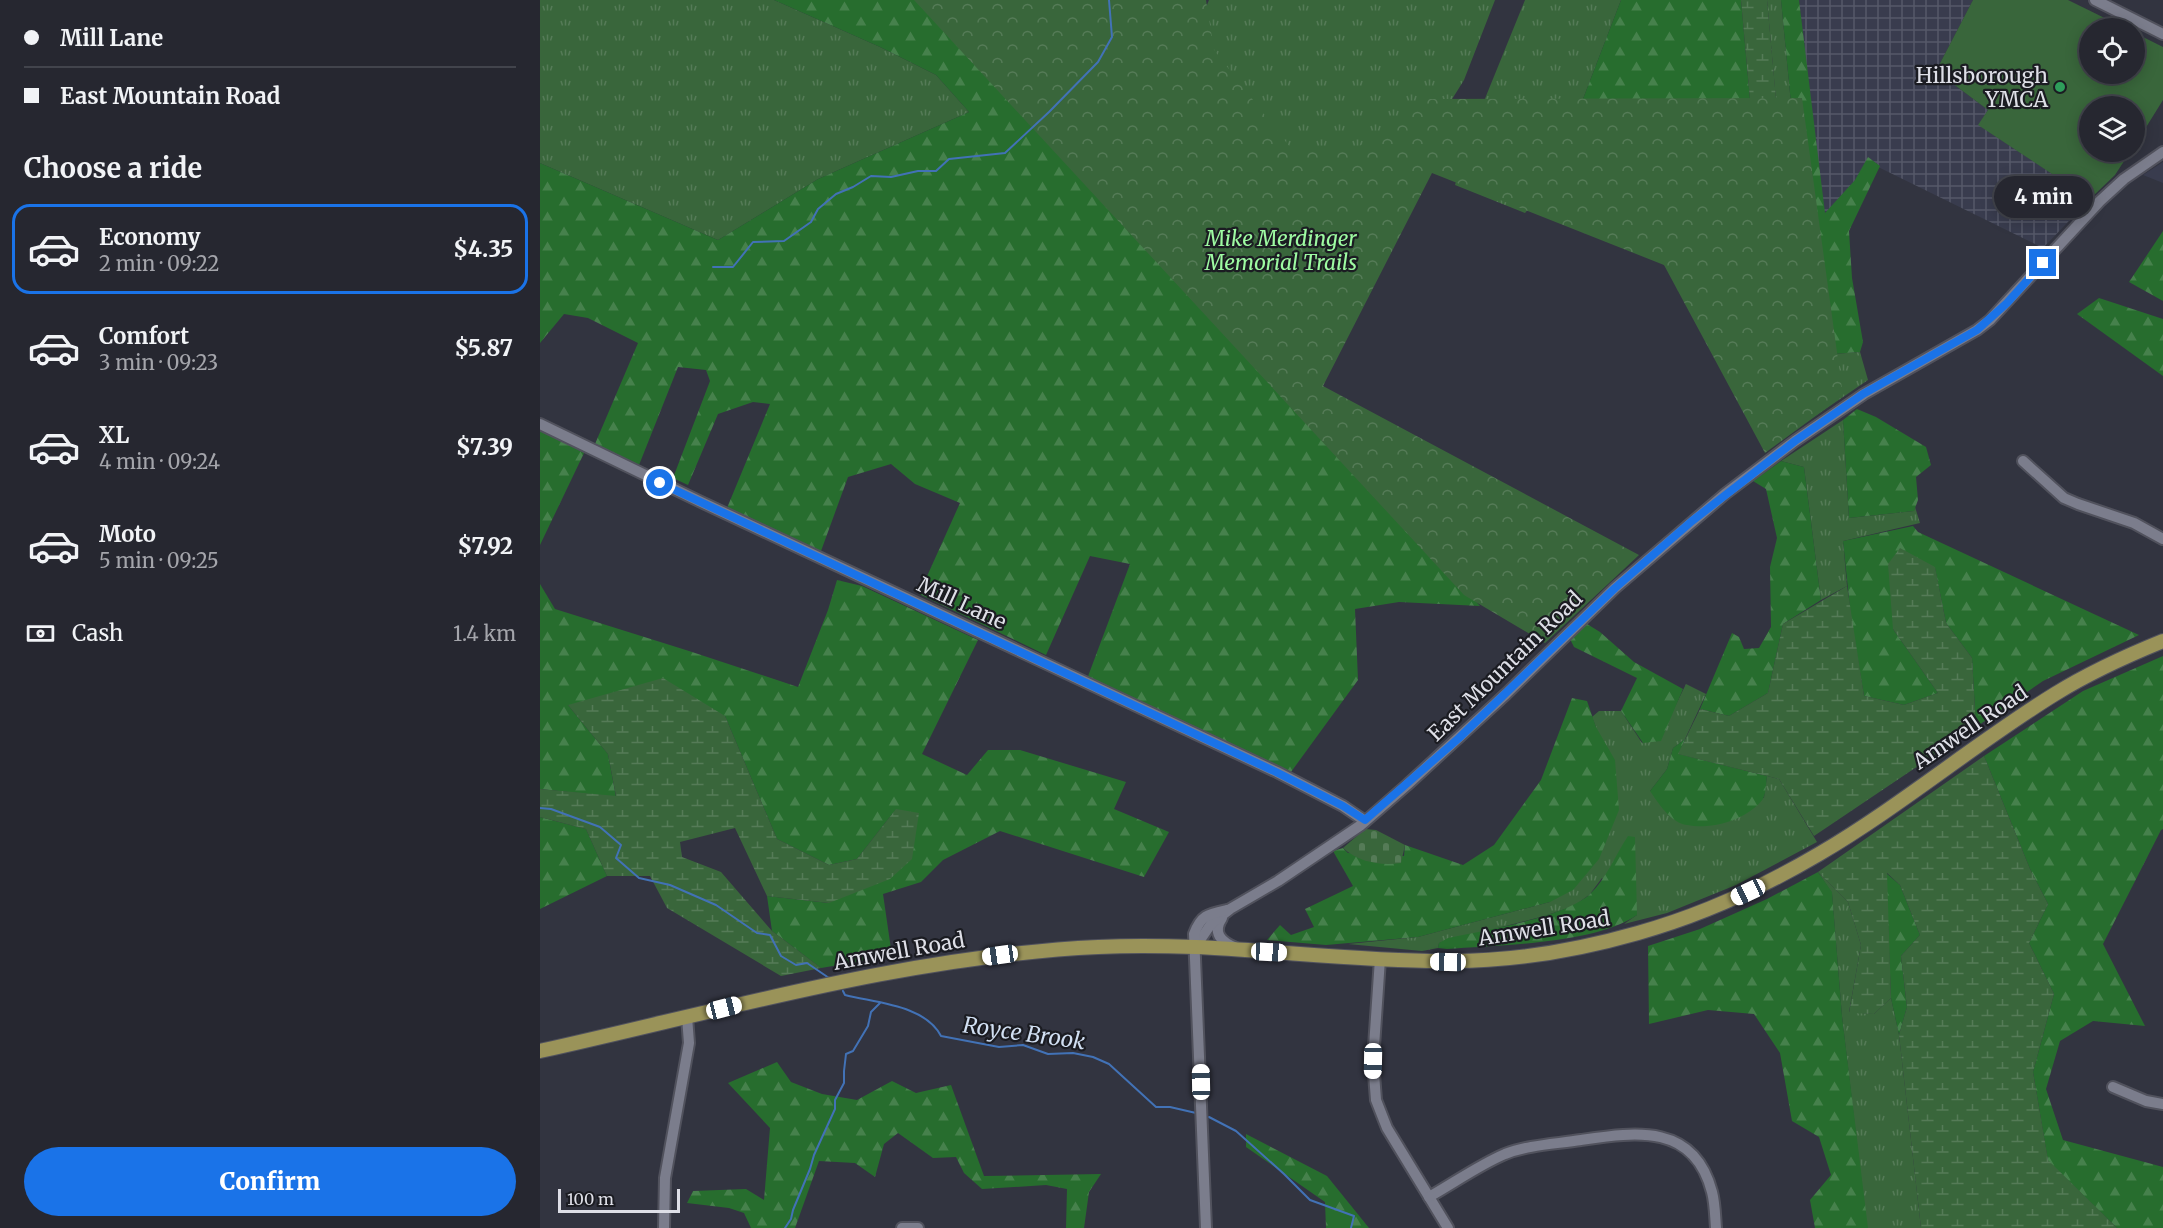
<!DOCTYPE html>
<meta charset="utf-8">
<style>
body{margin:0;font-family:Merriweather,serif;background:#2e2f38;color:#f1f3f6;height:100vh;display:flex;flex-direction:column;font-size:22px;white-space:nowrap}
*{box-sizing:border-box;margin:0}
p{font-size:20px;color:#a4a5ab}
.icon{flex:none;width:33px;height:33px;fill:none;stroke:currentColor;stroke-width:2;stroke-linecap:round;stroke-linejoin:round}
.map{position:relative;flex:1;overflow:hidden}
.sheet{display:flex;flex-direction:column;background:#262730;width:540px}
.sheet>*{flex:none}
.hud{display:grid;align-content:center;height:132px;padding:0 24px;background:#262730}
.fabs{position:absolute;left:1539px;top:18px;display:grid;gap:12px}
.fabs a{display:grid;place-items:center;width:66px;height:66px;border-radius:50%;background:#262730;box-shadow:0 3px 15px #0003,0 0 0 2px #42444c;font-size:30px}
.scale{position:absolute;left:18px;bottom:15px;width:122px;box-sizing:border-box;padding-left:6px;border:3px solid #dedfe7;border-top:0;font-size:16px;line-height:21px;white-space:nowrap;color:#dedfe7;-webkit-text-stroke:4px #1b1c22;paint-order:stroke}
.end{position:absolute;width:27px;height:27px;margin:-14px;border:8px solid #1a73e8;background:#fff;box-shadow:0 0 0 3px #fff}
.from{border-radius:50%}
.bubble{position:absolute;height:42px;border-radius:21px;background:#262730;box-shadow:0 3px 15px #0003,0 0 0 2px #42444c;font-size:20px;font-weight:800;line-height:42px;text-align:center}
.car{position:absolute;width:18px;height:36px;margin:-18px -9px;border-radius:8px;box-shadow:0 0 4px 2px #0007;background:linear-gradient(#fff 24%,#345 0 40%,#fff 0 76%,#345 0 86%,#fff 0)}
.hud b{display:flex;align-items:center;gap:21px;height:57px;font-size:22px}
.hud b+b{border-top:2px solid #42444c}
.hud i{width:15px;height:15px;background:#f1f3f6}
ul{padding:0;list-style:none}
li{display:flex;align-items:center;gap:18px;height:90px;margin:0 12px 9px;padding:0 12px;border:3px solid transparent;border-radius:18px}
li div{flex:1}
li b{display:block;font-size:22px}
li em{font-style:normal;font-weight:800}
li.active{border-color:#1a73e8}
li>.icon{width:54px;height:54px;stroke-width:1.5}
h2{padding:0 24px;font-size:27px;line-height:72px}
.pay{display:flex;align-items:center;gap:15px;height:66px;padding:0 24px;font-size:22px}
.pay p{margin-inline-start:auto}
.action{display:flex;gap:12px;margin-top:auto;padding:12px 24px}
.action a{flex:1;height:69px;border-radius:36px;background:#1a73e8;color:#fff;font-size:24px;font-weight:800;line-height:69px;text-align:center}
main{display:flex;flex:1;min-height:0}
.map>svg:first-child{display:block}
</style>
<main>
<section class="sheet">
<div class="hud">
<b><i class="from"></i>Mill Lane</b>
<b><i></i>East Mountain Road</b>
</div>
<h2>Choose a ride</h2>
<ul>
<li class="active"><svg class="icon" aria-label="car" viewBox="0 0 24 24"><path d="M5 17H2v-5l4-1 3-4h7l3 4 3 1v5h-3M9 17h6M6 11h13"/><circle cx="7" cy="17" r="2"/><circle cx="17" cy="17" r="2"/></svg><div><b>Economy</b><p>2 min · 09:22</p></div><em>$4.35</em></li>
<li><svg class="icon" aria-label="car" viewBox="0 0 24 24"><path d="M5 17H2v-5l4-1 3-4h7l3 4 3 1v5h-3M9 17h6M6 11h13"/><circle cx="7" cy="17" r="2"/><circle cx="17" cy="17" r="2"/></svg><div><b>Comfort</b><p>3 min · 09:23</p></div><em>$5.87</em></li>
<li><svg class="icon" aria-label="car" viewBox="0 0 24 24"><path d="M5 17H2v-5l4-1 3-4h7l3 4 3 1v5h-3M9 17h6M6 11h13"/><circle cx="7" cy="17" r="2"/><circle cx="17" cy="17" r="2"/></svg><div><b>XL</b><p>4 min · 09:24</p></div><em>$7.39</em></li>
<li><svg class="icon" aria-label="car" viewBox="0 0 24 24"><path d="M5 17H2v-5l4-1 3-4h7l3 4 3 1v5h-3M9 17h6M6 11h13"/><circle cx="7" cy="17" r="2"/><circle cx="17" cy="17" r="2"/></svg><div><b>Moto</b><p>5 min · 09:25</p></div><em>$7.92</em></li>
</ul>
<div class="pay"><svg class="icon" aria-label="cash" viewBox="0 0 24 24"><path d="M3 7h18v10H3z"/><circle cx="12" cy="12" r="2"/></svg>Cash<p>1.4 km</p></div>
<div class="action"><a>Confirm</a></div>
</section>
<div class="map">
<svg width="1623" height="1228" viewBox="0 0 1623 1228">
<defs>
<pattern id="industrial-grid" width="8" height="8" patternUnits="userSpaceOnUse" patternTransform="scale(1.5)"><rect width="8" height="8" fill="#393c4e"/><path d="M0 4h8M4 0v8" fill="none" stroke="#555868"/></pattern>
<pattern id="grass-tufts" width="24" height="20" patternUnits="userSpaceOnUse" patternTransform="scale(1.5)"><rect width="24" height="20" fill="#39663b"/><path d="M3 7l-1-3M5 7V3M7 7l1-3M15 17l-1-3M17 17v-4M19 17l1-3" fill="none" stroke="#557b57"/></pattern>
<pattern id="forest-firs" width="22" height="20" patternUnits="userSpaceOnUse" patternTransform="scale(1.5)"><rect width="22" height="20" fill="#276d2e"/><path d="M5 1l3.5 6h-7zM16 11l3.5 6h-7z" fill="#46814c"/></pattern>
<pattern id="wetland-marsh" width="20" height="14" patternUnits="userSpaceOnUse" patternTransform="scale(1.5)"><rect width="20" height="14" fill="#39663b"/><path d="M1 5h8M5 5V1M11 12h8M15 12V8" fill="none" stroke="#557b57"/></pattern>
<pattern id="cemetery-stones" width="16" height="16" patternUnits="userSpaceOnUse" patternTransform="scale(1.5)"><rect width="16" height="16" fill="#39663b"/><path d="M2 7V4a2 2 0 0 1 4 0v3zM10 15v-3a2 2 0 0 1 4 0v3z" fill="#557b57"/></pattern>
<pattern id="park-crowns" width="20" height="18" patternUnits="userSpaceOnUse" patternTransform="scale(1.5)"><rect width="20" height="18" fill="#39663b"/><path d="M2 6a3 3 0 1 1 6 0M12 15a3 3 0 1 1 6 0" fill="none" stroke="#557b57"/></pattern>
</defs>
<rect width="100%" height="100%" fill="#323440"/>
<polygon fill="#393c4e" points="1623,162 1623,183 1603,175"/>
<polygon fill="url(#industrial-grid)" points="1259,0 1433,0 1396,71 1448,110 1439,125 1550,199 1503,248 1330,163 1283,218"/>
<g fill="url(#grass-tufts)">
<polygon points="0,0 234,0 340,47 396,75 429,112 278,179 178,240 0,163"/>
<polygon points="588,0 659,25 669,0 955,0 924,80 856,189 784,204"/>
<polygon points="985,0 1081,0 1011,182 985,213 915,185 927,143"/>
<polygon points="1227,0 1241,0 1252,114 1280,355 1320,352 1328,380 1265,423"/>
<polygon points="1303,420 1309,518 1374,511 1375,507 1380,523 1303,541 1307,586 1281,600 1264,467 1241,461"/>
<polygon points="1146,684 1166,694 1145,739 1133,748 1127,769 1110,791 1224,798 1227,776 1239,779 1277,842 1196,885 1127,913 1084,924 1097,915 1062,878 1050,894 1034,906 1004,916 899,943 898,948 882,951 808,944 878,937 1010,902 1056,727 1052,717 1059,711 1081,711 1102,743 1131,715"/>
<polygon points="1278,872 1308,902 1321,945 1309,1012 1334,1014 1351,998 1359,1035 1381,1228 1327,1228 1302,1016 1292,893"/>
</g>
<g fill="url(#forest-firs)">
<polygon points="234,0 405,0 940,606 859,602 815,609 818,680 751,772 547,679 590,564 550,556 506,655 379,594 420,503 375,484 351,464 308,477 281,551 187,508 230,404 213,402 178,414 148,485 133,478 170,381 166,370 138,367 99,465 55,444 98,343 48,318 24,314 0,343 0,163 178,240 278,179 429,112 396,75 340,47"/>
<polygon points="1081,0 1201,0 1228,299 1165,295 1011,182"/>
<polygon points="1241,0 1259,0 1285,213 1315,180 1328,157 1340,166 1309,231 1312,278 1323,342 1320,352 1280,355 1252,114"/>
<polygon points="1623,231 1623,301 1589,282"/>
<polygon points="1559,298 1623,319 1623,376 1537,314"/>
<polygon points="1317,409 1336,417 1386,447 1391,465 1376,477 1378,500 1374,511 1309,518 1303,420"/>
<polygon points="0,430 45,451 0,545"/>
<polygon points="1241,461 1264,467 1281,600 1243,624 1228,693 1189,716 1160,709 1192,633 1199,637 1204,649 1219,648 1231,627 1230,567 1237,538 1226,489 1213,481"/>
<polygon points="1373,526 1378,532 1599,635 1503,681 1436,727 1432,658 1406,623 1395,568 1353,629 1398,693 1364,705 1324,696 1311,618 1303,541"/>
<polygon points="297,580 322,586 438,640 382,754 427,775 448,750 480,750 586,782 574,809 629,832 604,877 460,831 403,860 381,882 343,894 352,956 281,968 232,931 227,896 289,903 356,809 317,859 289,865 237,839 185,716 28,705 68,754 76,797 0,789 0,584 15,609 149,651 258,687 288,610"/>
<polygon points="1047,624 1060,632 1094,662 1143,689 1121,741 1103,743 1081,711 1097,678 1034,647 1030,639"/>
<polygon points="1623,656 1623,829 1621,830 1563,944 1605,1026 1553,1021 1520,1041 1506,1089 1523,1140 1623,1167 1623,1228 1577,1228 1508,1161 1493,1072 1514,994 1489,943 1508,904 1490,869 1444,756 1543,691"/>
<polygon points="1032,698 1047,701 1056,727 1075,760 1079,810 1059,859 1033,890 1010,902 878,937 786,945 727,940 740,925 751,935 774,927 765,909 813,886 793,851 803,848 808,853 864,856 865,845 923,865 954,845 1001,780"/>
<path d="M 1145,739 L 1139,754 L 1227,776 C 1226,783 1226,794 1223,799 C 1207,820 1172,830 1147,825 C 1131,823 1118,803 1110,791 L 1127,769 L 1133,748 Z"/>
<polygon points="0,817 46,829 67,876 0,909"/>
<path d="M 1088,836 L 1095,837 L 1097,915 C 1055,944 959,945 907,949 L 898,948 L 899,943 L 908,938 C 944,930 1024,918 1050,894 C 1066,879 1076,854 1088,836 Z"/>
<polygon points="1278,872 1292,892 1302,1016 1328,1228 1275,1228 1270,1200 1291,1175 1279,1137 1252,1121 1240,1053 1214,1014 1168,1010 1109,1024 1108,946 1160,929 1227,899"/>
<polygon points="1346,873 1360,885 1380,935 1361,956 1367,1007 1359,1035 1351,998"/>
<polygon points="237,1062 251,1082 282,1094 317,1100 352,1081 376,1093 411,1085 444,1176 561,1174 549,1192 544,1228 526,1228 527,1189 506,1185 442,1189 424,1173 416,1157 393,1158 358,1133 344,1144 335,1177 315,1163 279,1161 255,1228 211,1228 204,1213 189,1208 147,1203 153,1191 206,1189 224,1200 230,1128 188,1083"/>
<polygon points="706,1134 787,1176 829,1228 786,1228 785,1202 706,1147"/>
</g>
<g fill="url(#wetland-marsh)">
<polygon points="1201,0 1227,0 1257,330 1228,299"/>
<polygon points="1360,548 1395,567 1406,623 1432,658 1436,727 1274,836 1239,779 1138,754 1160,709 1189,716 1228,693 1243,624 1307,586 1324,696 1364,705 1398,693 1353,629 1348,564"/>
<polygon points="123,678 185,716 237,839 289,865 317,859 356,809 379,813 372,859 350,879 289,903 227,896 195,828 140,842 142,857 181,872 232,931 281,968 241,976 127,908 110,876 67,876 46,829 0,817 0,789 76,796 68,754 28,705"/>
<polygon points="1444,756 1490,869 1508,904 1489,943 1514,994 1493,1072 1508,1160 1577,1228 1381,1228 1359,1035 1367,1007 1361,956 1380,935 1360,885 1347,873 1351,998 1334,1014 1309,1013 1321,945 1308,902 1278,872"/>
</g>
<path fill="url(#cemetery-stones)" d="M 825,829 L 836,830 L 865,845 L 861,863 C 840,866 819,862 803,848 Z"/>
<polygon fill="url(#park-crowns)" points="374,0 666,0 674,50 753,151 817,148 886,99 1262,98 1303,396 1225,453 1124,265 892,173 783,386 1099,555 1005,643 924,595"/>
<polygon fill="#39663b" points="1433,0 1528,0 1585,28 1550,28 1550,74 1594,74 1595,33 1623,47 1623,100 1595,145 1594,106 1550,106 1550,152 1590,152 1575,175 1550,199 1438,125 1448,110 1396,71"/>
<g fill="none" stroke-linecap="round" stroke-linejoin="round">
<g stroke="#4272b6" stroke-width="2">
<polyline points="173,267 193,267 213,242 244,241 271,222 278,209 296,194 313,187 331,176 351,177 378,171 396,171 409,159 465,153 509,112 558,62 572,37 569,0"/>
<polyline points="0,808 11,809 60,827 81,845 76,858 99,878 130,885 176,905 217,933 230,935 241,956 256,965 267,963 289,978"/>
<path d="M 303,991 L 305,995 C 336,1003 385,1005 401,1036 L 459,1047 L 483,1045 L 508,1054 L 533,1053 L 553,1057 L 569,1064 L 616,1107 L 630,1107 L 656,1113"/>
<polyline points="669,1117 696,1131 744,1174 770,1200 814,1216 811,1228"/>
<polyline points="245,1228 251,1219 253,1210 270,1169 274,1155 295,1109 295,1100 304,1083 304,1071 306,1054 313,1051 328,1026 331,1012 340,1003"/>
</g>
<defs>
<g id="minor">
<polyline points="1555,0 1623,34"/>
<polyline points="0,424 159,501 737,772 803,806 825,821"/>
<polyline points="1483,461 1524,498 1538,504 1594,523 1623,539"/>
<path d="M 682,918 C 672,933 681,942 696,948"/>
<polyline points="656,946 671,924 690,909 738,881 821,825 867,785 966,694 1075,588 1185,494 1255,441 1324,394 1437,330 1450,320 1560,201 1584,179 1623,152"/>
<polyline points="840,959 833,1061 836,1100 847,1128 908,1228"/>
<polyline points="1573,1087 1606,1101 1623,1104"/>
<path d="M 889,1197 C 914,1183 939,1165 965,1154 C 988,1145 1016,1144 1041,1140 C 1096,1132 1154,1123 1172,1192 C 1175,1203 1175,1216 1176,1228"/>
<polyline points="124,1228 125,1178 149,1043 147,1017"/>
<polyline points="362,1228 378,1228"/>
<path d="M 666,1228 L 654,934 C 661,915 668,914 687,910"/>
</g>
<path id="major" d="M 0,1051 C 185,1010 368,956 558,947 C 673,941 788,961 903,961 C 968,962 1035,951 1098,933 C 1162,915 1223,887 1279,854 C 1361,806 1434,744 1515,694 C 1549,673 1586,656 1623,641"/>
</defs>
<use href="#minor" stroke="#51525d" stroke-width="14"/>
<use href="#major" stroke="#51525d" stroke-width="16"/>
<use href="#minor" stroke="#7b7d8c" stroke-width="10"/>
<use href="#major" stroke="#9a9359" stroke-width="14"/>
</g>
<g fill="none" stroke-linecap="round" stroke-linejoin="round">
<polyline stroke="#1a73e8" stroke-width="8" points="120,483 736,772 803,806 825,820 919,738 1075,588 1152,521 1255,441 1323,394 1437,330 1467,303 1503,263"/>
</g>
<circle fill="#2e9e5b" stroke="#1b1c22" stroke-width="2" cx="1520" cy="87" r="6"/>
<g text-anchor="middle" dominant-baseline="central" stroke-width="4.5" stroke-linejoin="round" paint-order="stroke">
<g font-size="21" fill="#dedfe7" stroke="#1b1c22" text-anchor="end">
<text x="1508" y="75">Hillsborough<tspan x="1508" dy="24">YMCA</tspan></text>
</g>
<g font-size="21" font-style="italic" fill="#9efba2" stroke="#1b1c22">
<text x="741" y="238">Mike Merdinger<tspan x="741" dy="24">Memorial Trails</tspan></text>
</g>
<g font-size="21" fill="#dedfe7" stroke="#1b1c22">
<text transform="translate(422 603) rotate(25)">Mill Lane</text>
<text transform="translate(965 666) rotate(-44)">East Mountain Road</text>
<text transform="translate(1430 727) rotate(-34)">Amwell Road</text>
<text transform="translate(1004 928) rotate(-9)">Amwell Road</text>
<text transform="translate(359 951) rotate(-10)">Amwell Road</text>
</g>
<g font-size="22" font-style="italic" fill="#d1dff2" stroke="#1b1c22">
<text transform="translate(484 1033) rotate(8)">Royce Brook</text>
</g>
</g>
</svg>
<div class="fabs">
<a><svg class="icon" aria-label="locate" viewBox="0 0 24 24"><circle cx="12" cy="12" r="6"/><path d="M12 2v4M12 18v4M2 12h4M18 12h4"/></svg></a>
<a><svg class="icon" aria-label="layers" viewBox="0 0 24 24"><path d="M12 4l9 5-9 5-9-5zM3 14l9 5 9-5"/></svg></a>
</div>
<div class="scale">100 m</div>
<i class="end from" style="left:120px;top:483px"></i>
<i class="end" style="left:1503px;top:263px"></i>
<div class="bubble" style="left:1454px;top:176px;width:99px">4 min</div>
<i class="car" style="left:1208px;top:892px;rotate:245deg"></i>
<i class="car" style="left:729px;top:952px;rotate:93deg"></i>
<i class="car" style="left:460px;top:955px;rotate:262deg"></i>
<i class="car" style="left:908px;top:962px;rotate:271deg"></i>
<i class="car" style="left:184px;top:1008px;rotate:76deg"></i>
<i class="car" style="left:833px;top:1061px;rotate:181deg"></i>
<i class="car" style="left:661px;top:1082px;rotate:359deg"></i>
</div>
</main>
